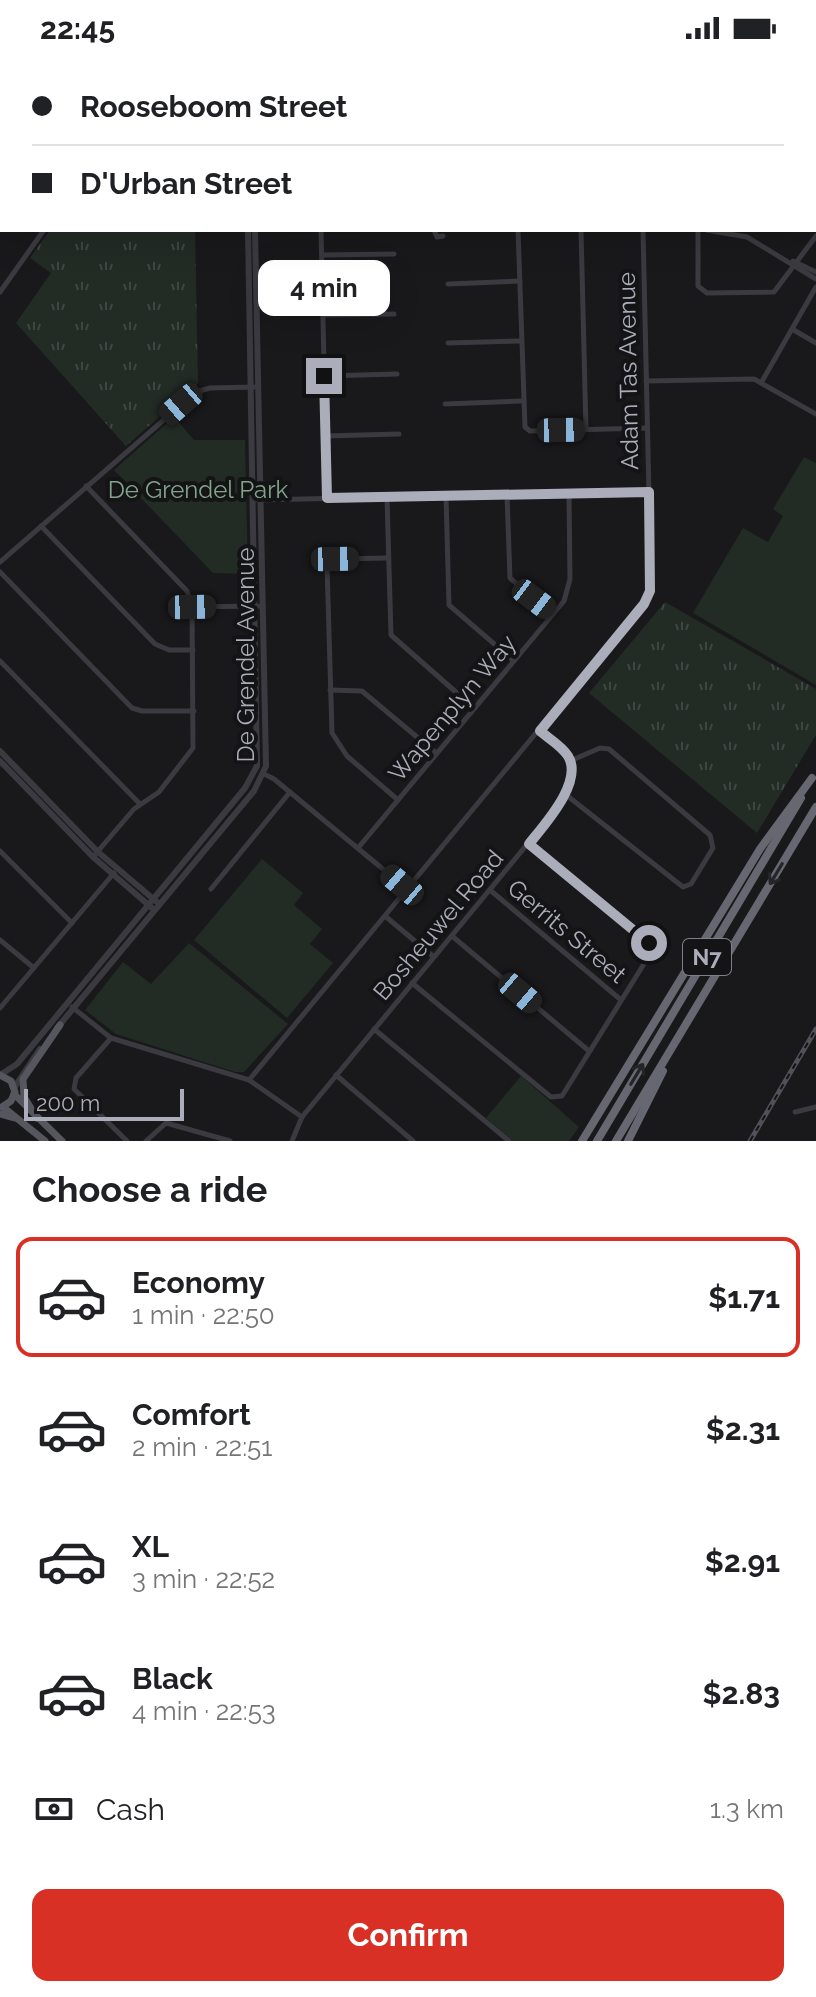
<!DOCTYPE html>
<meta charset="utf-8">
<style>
body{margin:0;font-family:Raleway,sans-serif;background:#f6f6f6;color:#202124;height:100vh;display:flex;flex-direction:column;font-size:30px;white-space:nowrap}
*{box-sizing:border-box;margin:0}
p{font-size:26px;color:#757577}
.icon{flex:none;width:44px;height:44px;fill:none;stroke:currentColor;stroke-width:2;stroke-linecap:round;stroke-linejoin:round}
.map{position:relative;height:1085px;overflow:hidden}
.details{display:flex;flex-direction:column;background:#fff;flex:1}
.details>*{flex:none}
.banner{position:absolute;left:0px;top:0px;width:816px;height:176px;box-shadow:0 8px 32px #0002;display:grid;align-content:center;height:176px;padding:0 32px;background:#fff}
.scale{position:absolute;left:24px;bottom:20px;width:160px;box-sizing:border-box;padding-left:8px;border:4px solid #abadba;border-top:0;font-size:22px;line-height:28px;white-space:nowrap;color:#abadba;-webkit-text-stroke:6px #141416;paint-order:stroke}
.end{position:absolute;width:36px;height:36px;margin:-18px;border:10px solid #abadba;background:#111;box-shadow:0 0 0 4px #111}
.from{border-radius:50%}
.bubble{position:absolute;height:56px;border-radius:16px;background:#fff;box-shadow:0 8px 32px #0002;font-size:26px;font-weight:700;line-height:56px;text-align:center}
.car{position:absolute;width:24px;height:48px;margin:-24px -12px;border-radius:10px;box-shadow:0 0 6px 2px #0007;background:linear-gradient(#222 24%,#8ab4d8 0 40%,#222 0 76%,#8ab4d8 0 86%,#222 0)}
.banner b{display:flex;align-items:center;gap:28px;height:76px;font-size:30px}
.banner b+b{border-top:2px solid #e0e0e0}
.banner i{width:20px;height:20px;background:#202124}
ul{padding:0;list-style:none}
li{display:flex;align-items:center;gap:24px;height:120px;margin:0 16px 12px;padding:0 16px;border:4px solid transparent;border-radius:16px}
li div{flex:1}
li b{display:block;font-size:30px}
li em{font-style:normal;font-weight:700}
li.on{border-color:#d93025}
li>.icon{width:72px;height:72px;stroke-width:1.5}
h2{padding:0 32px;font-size:36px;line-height:96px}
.pay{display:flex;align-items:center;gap:20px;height:88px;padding:0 32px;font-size:30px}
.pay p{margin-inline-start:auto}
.cta{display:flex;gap:16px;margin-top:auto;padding:16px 32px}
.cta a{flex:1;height:92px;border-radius:16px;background:#d93025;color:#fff;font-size:32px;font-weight:700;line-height:92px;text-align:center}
.status{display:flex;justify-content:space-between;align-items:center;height:56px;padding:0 40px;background:#fff;direction:ltr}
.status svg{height:22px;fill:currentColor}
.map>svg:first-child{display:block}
</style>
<div class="status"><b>22:45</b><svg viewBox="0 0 49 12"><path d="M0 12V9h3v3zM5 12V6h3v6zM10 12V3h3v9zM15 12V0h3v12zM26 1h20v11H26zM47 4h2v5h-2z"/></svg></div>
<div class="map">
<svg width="816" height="1085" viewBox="0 0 816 1085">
<defs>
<pattern id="grass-tufts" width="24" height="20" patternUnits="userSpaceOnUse" patternTransform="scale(2)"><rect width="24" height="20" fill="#232b25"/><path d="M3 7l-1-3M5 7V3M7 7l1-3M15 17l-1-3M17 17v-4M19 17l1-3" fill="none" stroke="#404743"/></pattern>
</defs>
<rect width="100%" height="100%" fill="#19191b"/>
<g fill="url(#grass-tufts)">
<polygon points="50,174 195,174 198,327 126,390 16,267 51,217 30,202"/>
<polygon points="665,546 816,633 816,679 757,777 589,637"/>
</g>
<g fill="#232b25">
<polygon points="174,361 194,384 245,384 248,518 213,517 114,414"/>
<polygon points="804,401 816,407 816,629 693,557 743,472 768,486 783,460 773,453"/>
<polygon points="262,803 303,837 294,849 322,873 310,888 333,907 287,962 194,884"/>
<polygon points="189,887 288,968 244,1016 235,1016 116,978 85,954 123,906 151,928"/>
<polygon points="521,1020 579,1071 569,1085 513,1085 486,1062"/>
</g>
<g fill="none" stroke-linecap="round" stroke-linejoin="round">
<g stroke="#3a3a40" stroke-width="5">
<polyline points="36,0 39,2"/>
<polyline points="274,0 345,0"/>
<polyline points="461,0 461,2"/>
<polyline points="88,2 90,0"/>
<polyline points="814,79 816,77"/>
<polyline points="0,127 2,124"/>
<polyline points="814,165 816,167"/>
<polyline points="321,174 327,442"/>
<polyline points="434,174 437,181 443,180"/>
<polyline points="518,174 525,371 530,375 647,372"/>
<polyline points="581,174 586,374"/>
<polyline points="698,174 698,230 707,237 774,236 816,180"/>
<polyline points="706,174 747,181 816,223"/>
<polyline points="322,199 394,198"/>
<polyline points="793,205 816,216"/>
<polyline points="448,228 520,225"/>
<polyline points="0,236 44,174"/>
<polyline points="323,259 394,258"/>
<polyline points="792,273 816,287"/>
<polyline points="448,287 521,285"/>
<polyline points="324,320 397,318"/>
<polyline points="646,325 754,323 816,358"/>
<polyline points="761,327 816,231"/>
<polyline points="445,348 522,345"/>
<polyline points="325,380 399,378"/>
<polyline points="86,430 187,535 192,551 263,550"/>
<polyline points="507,439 510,522 553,558"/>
<polyline points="446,440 449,549 514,605"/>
<polyline points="387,441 391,579 474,652"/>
<polyline points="254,444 649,436"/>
<polyline points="41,470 155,588 169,594 193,594"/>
<polyline points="387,502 335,503 327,510 332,677 347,700 398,744"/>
<polyline points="0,506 196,336 210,332 254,331"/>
<polyline points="0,516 132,652 142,655 194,655"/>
<polyline points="0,605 140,748"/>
<polyline points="330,634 362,635 436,697"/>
<polyline points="264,718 274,723 407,833"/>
<polyline points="565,738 683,831 691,828 713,792 710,779 609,693 600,692 570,705"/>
<polyline points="358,792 564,545 570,523 569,437"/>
<polyline points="0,795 72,867"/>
<polyline points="93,801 134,753 159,736 193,692 192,551"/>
<polyline points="211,833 290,736"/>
<polyline points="490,834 621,944"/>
<polyline points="385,860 434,901"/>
<polyline points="452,880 589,995"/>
<polyline points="0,884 34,912"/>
<polyline points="412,927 551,1041 562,1040 647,903 650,891 647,884 529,788"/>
<polyline points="72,951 111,982 249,1024 302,1061"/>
<polyline points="0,952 114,817"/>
<polyline points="374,973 509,1085"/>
<polyline points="111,982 76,1022 74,1033 127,1085"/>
<polyline points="336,1019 413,1085"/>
<polyline points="249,1024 646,544 651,527 643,174"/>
<polyline points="795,1056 816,1051"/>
<polyline points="146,1085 166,1067 230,1085"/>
<path d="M 292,1085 L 302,1061 L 558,751 C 582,711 570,700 540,675"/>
</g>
<g stroke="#3a3a40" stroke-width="6">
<polyline points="148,0 150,2"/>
<polyline points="159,0 162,2"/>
<polyline points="810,2 812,0"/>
<polyline points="814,7 816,6"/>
<polyline points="0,695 98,796 157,846"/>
<polyline points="0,705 93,801 152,852"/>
<polyline points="57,972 254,735 266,710 255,174"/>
<polyline points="0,1019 17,1008 245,732 257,710 248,174"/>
<polyline points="14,1032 40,993"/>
</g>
<g stroke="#56565f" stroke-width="7">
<polyline points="0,1019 11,1025 15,1036 11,1045 2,1051"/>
<polyline points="14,1038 62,1085"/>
<polyline points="3,1051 45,1085"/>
<polyline points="0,1058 15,1062"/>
<polyline points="37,1062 24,1041 23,1023 60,969"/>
</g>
<g stroke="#666771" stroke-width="8">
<polyline points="582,1085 760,793 812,722"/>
<polyline points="597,1085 801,742"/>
<polyline points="616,1085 816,751"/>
<polyline points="628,1085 663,1015"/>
</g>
<defs>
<polyline id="rail" points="750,1085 816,973"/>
</defs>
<use href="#rail" stroke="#515159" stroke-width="5"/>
<use href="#rail" stroke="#141416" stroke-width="2" stroke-dasharray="6" stroke-linecap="butt"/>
</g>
<defs><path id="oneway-shaft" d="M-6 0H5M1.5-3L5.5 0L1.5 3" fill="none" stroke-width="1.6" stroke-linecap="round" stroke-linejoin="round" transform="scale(2)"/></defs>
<g stroke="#242528">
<use href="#oneway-shaft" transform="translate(776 818) rotate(121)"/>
<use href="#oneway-shaft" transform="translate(637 1018) rotate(-59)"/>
</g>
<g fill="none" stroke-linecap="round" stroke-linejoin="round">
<path stroke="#abadba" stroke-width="10" d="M 324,320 L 327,442 L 649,436 L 650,535 L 644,548 L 540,675 C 548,682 562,690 568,700 C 584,726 544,769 529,788 L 649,887"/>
</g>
<g text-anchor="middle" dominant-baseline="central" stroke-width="8" stroke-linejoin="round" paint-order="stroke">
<rect fill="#141416" stroke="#7e7f89" stroke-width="2" x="683" y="883" width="48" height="36" rx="6"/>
<g font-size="22" font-weight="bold" fill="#abadba">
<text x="707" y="901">N7</text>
</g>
<g font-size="24" fill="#abadba" stroke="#141416">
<text transform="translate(628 315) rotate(-91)">Adam Tas Avenue</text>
<text transform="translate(245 599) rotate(-90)">De Grendel Avenue</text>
<text transform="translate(452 652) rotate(-50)">Wapenplyn Way</text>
<text transform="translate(438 869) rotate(-50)">Bosheuwel Road</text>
<text transform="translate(567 875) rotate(40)">Gerrits Street</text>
</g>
<g font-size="24" fill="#83a48b" stroke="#141416">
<text x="198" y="433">De Grendel Park</text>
</g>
</g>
</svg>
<div class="scale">200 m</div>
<i class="end from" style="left:649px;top:887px"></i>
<i class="end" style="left:324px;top:320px"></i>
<div class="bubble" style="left:258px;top:204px;width:132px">4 min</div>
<i class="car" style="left:181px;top:348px;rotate:229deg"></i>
<i class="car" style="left:561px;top:374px;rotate:89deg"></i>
<i class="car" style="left:335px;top:503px;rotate:89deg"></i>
<i class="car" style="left:534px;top:543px;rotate:127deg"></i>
<i class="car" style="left:192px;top:551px;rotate:89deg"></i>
<i class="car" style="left:402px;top:829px;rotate:310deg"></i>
<i class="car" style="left:520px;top:937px;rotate:130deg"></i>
<div class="banner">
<b><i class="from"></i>Rooseboom Street</b>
<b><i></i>D'Urban Street</b>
</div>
</div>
<section class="details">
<h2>Choose a ride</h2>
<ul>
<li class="on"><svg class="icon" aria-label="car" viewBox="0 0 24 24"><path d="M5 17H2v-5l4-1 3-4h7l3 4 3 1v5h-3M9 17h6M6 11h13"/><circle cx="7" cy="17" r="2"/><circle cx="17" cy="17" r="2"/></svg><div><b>Economy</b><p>1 min · 22:50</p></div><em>$1.71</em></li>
<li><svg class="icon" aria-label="car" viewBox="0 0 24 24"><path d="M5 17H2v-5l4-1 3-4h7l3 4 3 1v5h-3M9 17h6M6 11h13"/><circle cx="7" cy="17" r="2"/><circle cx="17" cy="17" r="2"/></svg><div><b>Comfort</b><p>2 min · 22:51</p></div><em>$2.31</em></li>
<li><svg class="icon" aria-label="car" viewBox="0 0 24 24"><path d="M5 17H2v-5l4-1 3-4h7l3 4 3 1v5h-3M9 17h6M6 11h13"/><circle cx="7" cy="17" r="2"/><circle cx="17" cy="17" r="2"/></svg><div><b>XL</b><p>3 min · 22:52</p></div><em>$2.91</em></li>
<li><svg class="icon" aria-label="car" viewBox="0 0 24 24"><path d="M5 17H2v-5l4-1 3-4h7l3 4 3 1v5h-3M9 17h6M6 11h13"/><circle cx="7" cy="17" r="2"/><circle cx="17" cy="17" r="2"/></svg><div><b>Black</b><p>4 min · 22:53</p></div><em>$2.83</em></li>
</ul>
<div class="pay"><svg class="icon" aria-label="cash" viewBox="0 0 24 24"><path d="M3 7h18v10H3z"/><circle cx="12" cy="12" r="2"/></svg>Cash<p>1.3 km</p></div>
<div class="cta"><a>Confirm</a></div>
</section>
